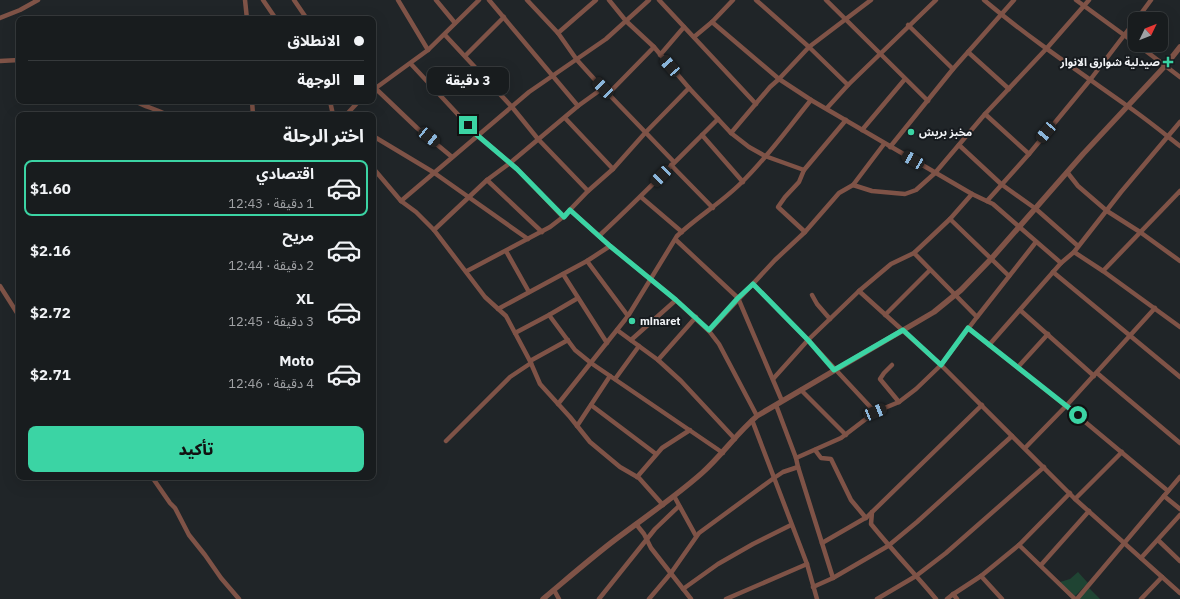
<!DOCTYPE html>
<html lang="ar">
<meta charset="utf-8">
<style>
body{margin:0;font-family:"IBM Plex Sans","Noto Sans Arabic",sans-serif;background:#212527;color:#f1f3f6;direction:rtl;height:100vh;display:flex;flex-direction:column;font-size:15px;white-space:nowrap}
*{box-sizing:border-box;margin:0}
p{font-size:13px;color:#9fa1a4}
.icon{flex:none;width:22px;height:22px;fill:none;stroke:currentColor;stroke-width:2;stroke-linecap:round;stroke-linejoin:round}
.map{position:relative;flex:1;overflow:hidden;direction:ltr}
.details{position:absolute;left:16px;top:112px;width:360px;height:368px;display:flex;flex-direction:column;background:#181c1e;border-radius:8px;box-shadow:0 4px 16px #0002,0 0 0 1px #363a3c;direction:rtl}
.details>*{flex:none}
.top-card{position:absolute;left:16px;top:16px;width:360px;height:88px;border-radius:8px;box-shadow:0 4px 16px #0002,0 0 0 1px #363a3c;direction:rtl;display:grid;align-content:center;height:88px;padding:0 12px;background:#181c1e}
.needle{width:26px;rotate:47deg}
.controls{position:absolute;left:1128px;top:12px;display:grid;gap:8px}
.controls a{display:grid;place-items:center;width:40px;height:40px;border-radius:8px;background:#181c1e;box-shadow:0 4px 16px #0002,0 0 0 1px #363a3c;font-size:20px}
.end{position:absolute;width:18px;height:18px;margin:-9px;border:5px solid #3bd4a4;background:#111;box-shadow:0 0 0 2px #111}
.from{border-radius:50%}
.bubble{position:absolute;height:28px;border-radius:8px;background:#181c1e;box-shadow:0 4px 16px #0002,0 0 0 1px #363a3c;font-size:13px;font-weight:800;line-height:28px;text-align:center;direction:rtl}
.car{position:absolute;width:12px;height:24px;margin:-12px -6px;border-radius:5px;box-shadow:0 0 3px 1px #0007;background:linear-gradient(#222 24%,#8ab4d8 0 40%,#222 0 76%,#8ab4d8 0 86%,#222 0)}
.top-card b{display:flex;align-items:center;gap:14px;height:38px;font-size:15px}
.top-card b+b{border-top:1px solid #363a3c}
.top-card i{width:10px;height:10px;background:#f1f3f6}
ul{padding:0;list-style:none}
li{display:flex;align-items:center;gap:12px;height:56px;margin:0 8px 6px;padding:0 4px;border:2px solid transparent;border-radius:8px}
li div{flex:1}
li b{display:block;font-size:15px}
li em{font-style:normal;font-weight:800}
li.active{border-color:#3bd4a4}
li>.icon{width:36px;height:36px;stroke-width:1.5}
h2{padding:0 12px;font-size:18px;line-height:48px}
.cta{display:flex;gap:8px;margin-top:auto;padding:8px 12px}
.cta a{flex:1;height:46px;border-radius:8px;background:#3bd4a4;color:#111;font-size:16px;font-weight:800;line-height:46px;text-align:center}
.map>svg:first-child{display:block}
</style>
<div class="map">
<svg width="1180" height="599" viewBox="0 0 1180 599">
<rect width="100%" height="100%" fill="#202528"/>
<g fill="#1f4433">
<polygon points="1078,572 1088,583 1075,596 1060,582 1070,579"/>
<polygon points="1087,586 1100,599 1077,599"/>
</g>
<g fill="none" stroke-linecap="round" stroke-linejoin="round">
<g stroke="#7f5347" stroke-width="4.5">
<polyline points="245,0 247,19"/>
<polyline points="263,0 276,19"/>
<polyline points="294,0 307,19"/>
<polyline points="398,0 428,50"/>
<polyline points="436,0 455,23"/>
<polyline points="489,0 578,106"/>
<polyline points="527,0 558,33 577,60 596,81 674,162"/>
<polyline points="609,0 626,21 654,47 689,88 731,133 749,147 765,156 804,170"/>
<polyline points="659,0 756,104"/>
<polyline points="756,0 809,47 848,85"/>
<polyline points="826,0 928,101"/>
<path d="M 984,0 C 1029,38 1078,71 1126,105 C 1145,118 1162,132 1180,146"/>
<polyline points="1076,0 1135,43"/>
<polyline points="0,18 20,10 38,0"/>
<polyline points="1137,19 1151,0"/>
<polyline points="712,22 779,79 811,100 972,194 993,204 1061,263"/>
<polyline points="908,25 953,69"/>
<polyline points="558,33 596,0"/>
<polyline points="445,35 512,107 538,139 588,191"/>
<polyline points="694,37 712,22 733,0"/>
<polyline points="1138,45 1180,77"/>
<polyline points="968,52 1009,89"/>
<polyline points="660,55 684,27"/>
<polyline points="465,56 504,17"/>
<polyline points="0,61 19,60"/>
<polyline points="411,64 477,135 517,169 563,217"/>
<polyline points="373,86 417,128 452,157"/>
<polyline points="373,90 428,50 479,0"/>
<polyline points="608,94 654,47"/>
<path d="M 135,101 C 145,107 157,109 167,115"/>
<polyline points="252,101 253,115"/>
<polyline points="330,101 333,115"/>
<polyline points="827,108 848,85 936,0"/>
<polyline points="985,114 1029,154"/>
<polyline points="312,115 335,115"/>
<polyline points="346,115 359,101"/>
<polyline points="565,118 613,169"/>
<polyline points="862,130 905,79"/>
<polyline points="731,133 770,87 779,79 809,47 871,0"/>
<polyline points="702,135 743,182"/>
<polyline points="373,136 433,172 528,239"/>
<polyline points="959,145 1001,184 1036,209 1078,246"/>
<polyline points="890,147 953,69 1014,0"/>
<polyline points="671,165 713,208"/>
<polyline points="373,168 401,201 416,212 434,230 485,297 506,316 530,361 540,384 570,417 590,442 620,467 639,478 663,505"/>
<polyline points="1067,172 1078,186 1107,211 1140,232 1180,261"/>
<polyline points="487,180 542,232"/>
<polyline points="853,185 872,191 905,194 916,190 935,173 985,114 1047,48 1089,0"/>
<polyline points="641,197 682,232"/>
<polyline points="401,201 529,92 606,39 649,0"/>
<polyline points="987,201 1029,154 1090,80 1135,21"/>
<polyline points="570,210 610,246 676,300 709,331 719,344 757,416"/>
<polyline points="950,219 1009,276"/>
<polyline points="434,230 487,180 510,163 578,106 603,88"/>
<polyline points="805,232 778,207 785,197 799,182 804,170 846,120"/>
<path d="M 599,236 C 640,198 679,158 718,119"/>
<polyline points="676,240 738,298 782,401"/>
<polyline points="506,251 529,292"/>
<polyline points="1074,252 1103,271 1180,327"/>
<polyline points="914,253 977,317"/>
<polyline points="587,261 628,316"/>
<polyline points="467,271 550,227 563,217 588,191 613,169 645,133 689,88"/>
<polyline points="1103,271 1180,191"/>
<polyline points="1053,272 1180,377"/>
<polyline points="563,274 607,343"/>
<polyline points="753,284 808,340 875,412"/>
<polyline points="0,286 19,316"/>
<polyline points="859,291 941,365 1075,499 1180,593"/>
<polyline points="812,295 817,304 830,319"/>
<polyline points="498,309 587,261 610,246"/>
<polyline points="1020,310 1094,376"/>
<polyline points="549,315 575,350 591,363 723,453"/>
<polyline points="885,315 930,270"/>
<polyline points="968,328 1066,406 1168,491"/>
<polyline points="617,330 658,360 681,381 735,439"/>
<polyline points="709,331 775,260 805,232 839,193 853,185 884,144"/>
<polyline points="515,333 549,315 578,298"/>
<polyline points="631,340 676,300"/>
<polyline points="989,345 1061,263 1074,252 1121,192 1180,122"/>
<polyline points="658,360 696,317"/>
<polyline points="530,361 568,340"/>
<polyline points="892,365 884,373 880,379 899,402"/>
<polyline points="1018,367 1048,334"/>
<polyline points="1097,373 1180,443"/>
<polyline points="615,379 639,346"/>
<polyline points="773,379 808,340 859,291 891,264 914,253 950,219 972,194"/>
<polyline points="801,390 846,435"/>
<path d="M 558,404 L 628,316 L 677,236 C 697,217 721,203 741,183 C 767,158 788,128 811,100"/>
<polyline points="591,405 656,454"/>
<polyline points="776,405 796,458 798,467 833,578"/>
<polyline points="752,420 807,564 817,599"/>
<polyline points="577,426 610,376"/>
<polyline points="446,441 510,377 531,363"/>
<polyline points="1025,448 1066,406 1155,308"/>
<polyline points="815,450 821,458 831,459 851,500 866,518"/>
<polyline points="796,458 841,438 875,412 899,402 916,389 941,365 977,317 1036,242"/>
<polyline points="152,477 170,503 175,508 189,535 205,555 221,578 239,599"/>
<polyline points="637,477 662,448 690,430"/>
<polyline points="674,496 696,536"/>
<polyline points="1164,496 1180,509"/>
<polyline points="1075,499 1122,452"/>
<path d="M 872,512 L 871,524 C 892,550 915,574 936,599"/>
<polyline points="636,524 644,534 651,548 691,599"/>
<polyline points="1158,540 1180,561"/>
<polyline points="822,543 867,517 982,405"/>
<polyline points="1019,545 1075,599"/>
<polyline points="1141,558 1180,515"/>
<polyline points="1041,565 1089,511"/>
<polyline points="981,576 1002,599"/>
<polyline points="813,587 833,578 888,546 917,522 1012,436"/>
<polyline points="683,589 718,564 753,544 791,525"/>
<polyline points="554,590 559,599"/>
<polyline points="953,594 957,599"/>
<polyline points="599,599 655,529 679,506"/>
<polyline points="649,599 671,573 699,533 774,478 783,472 798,467"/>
<polyline points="726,599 807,564"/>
<polyline points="877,599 916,576 946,553 1044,467"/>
<polyline points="947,599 952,595 981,576 1019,545 1070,493"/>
<polyline points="1077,599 1180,477"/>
<polyline points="1141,599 1162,577"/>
</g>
<path stroke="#7f5347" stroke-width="5.5" d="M 543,599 C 567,579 591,558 616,539 C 645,517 675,497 702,473 C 722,455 737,433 757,416 L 934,312 L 961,290 L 991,259 L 1083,154 L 1165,66 L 1180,47"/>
</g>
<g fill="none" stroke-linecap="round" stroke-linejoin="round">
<polyline stroke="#3bd4a4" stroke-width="5" points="468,125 477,135 517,169 564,217 570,210 610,246 676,300 709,330 738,298 753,284 808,340 834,370 903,330 941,365 968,328 1078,415"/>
</g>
<g fill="#3bd4a4" stroke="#171b1f" stroke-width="1.5">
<path d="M1166 56h4v4h4v4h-4v4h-4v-4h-4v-4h4z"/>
<circle cx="911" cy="132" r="4"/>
<circle cx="632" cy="321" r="4"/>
</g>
<g text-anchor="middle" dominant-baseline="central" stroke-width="4" stroke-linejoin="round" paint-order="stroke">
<g font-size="11" font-weight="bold" fill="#f1f3f6" stroke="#171b1f" text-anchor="start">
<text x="1160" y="62" text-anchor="end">صيدلية شوارق الانوار</text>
<text x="919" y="132">مخبز بريش</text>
<text x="640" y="321">minaret</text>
</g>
</g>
</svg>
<div class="controls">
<a><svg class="needle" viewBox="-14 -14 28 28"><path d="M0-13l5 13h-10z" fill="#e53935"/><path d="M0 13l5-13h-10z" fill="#9fa1a4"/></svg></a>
</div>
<i class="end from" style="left:1078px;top:415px"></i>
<i class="end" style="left:468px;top:125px"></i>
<div class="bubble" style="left:427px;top:67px;width:82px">3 دقيقة</div>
<i class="car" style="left:670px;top:66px;rotate:319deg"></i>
<i class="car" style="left:603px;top:88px;rotate:315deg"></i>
<i class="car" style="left:1046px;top:132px;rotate:220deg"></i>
<i class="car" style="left:429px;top:137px;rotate:129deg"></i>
<i class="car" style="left:913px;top:160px;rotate:300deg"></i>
<i class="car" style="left:661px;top:176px;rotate:224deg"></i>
<i class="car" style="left:875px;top:412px;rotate:68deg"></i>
<div class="top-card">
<b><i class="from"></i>الانطلاق</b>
<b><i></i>الوجهة</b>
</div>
<section class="details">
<h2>اختر الرحلة</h2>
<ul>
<li class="active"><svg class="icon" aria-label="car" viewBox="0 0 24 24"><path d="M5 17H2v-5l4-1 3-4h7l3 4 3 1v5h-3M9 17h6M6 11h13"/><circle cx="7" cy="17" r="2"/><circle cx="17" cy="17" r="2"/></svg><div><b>اقتصادي</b><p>1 دقيقة · 12:43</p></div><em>$1.60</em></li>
<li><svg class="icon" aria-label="car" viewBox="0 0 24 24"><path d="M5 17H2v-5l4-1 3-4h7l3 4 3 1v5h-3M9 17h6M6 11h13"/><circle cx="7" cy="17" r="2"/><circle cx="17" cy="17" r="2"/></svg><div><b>مريح</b><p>2 دقيقة · 12:44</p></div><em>$2.16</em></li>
<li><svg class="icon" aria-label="car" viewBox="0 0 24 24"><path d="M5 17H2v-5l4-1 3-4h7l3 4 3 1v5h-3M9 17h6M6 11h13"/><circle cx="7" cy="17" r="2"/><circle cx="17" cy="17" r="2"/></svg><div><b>XL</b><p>3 دقيقة · 12:45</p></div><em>$2.72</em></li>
<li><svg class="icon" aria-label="car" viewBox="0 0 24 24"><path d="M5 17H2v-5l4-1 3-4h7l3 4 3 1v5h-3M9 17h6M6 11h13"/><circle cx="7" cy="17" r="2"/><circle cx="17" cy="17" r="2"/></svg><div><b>Moto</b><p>4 دقيقة · 12:46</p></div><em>$2.71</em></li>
</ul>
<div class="cta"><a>تأكيد</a></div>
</section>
</div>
